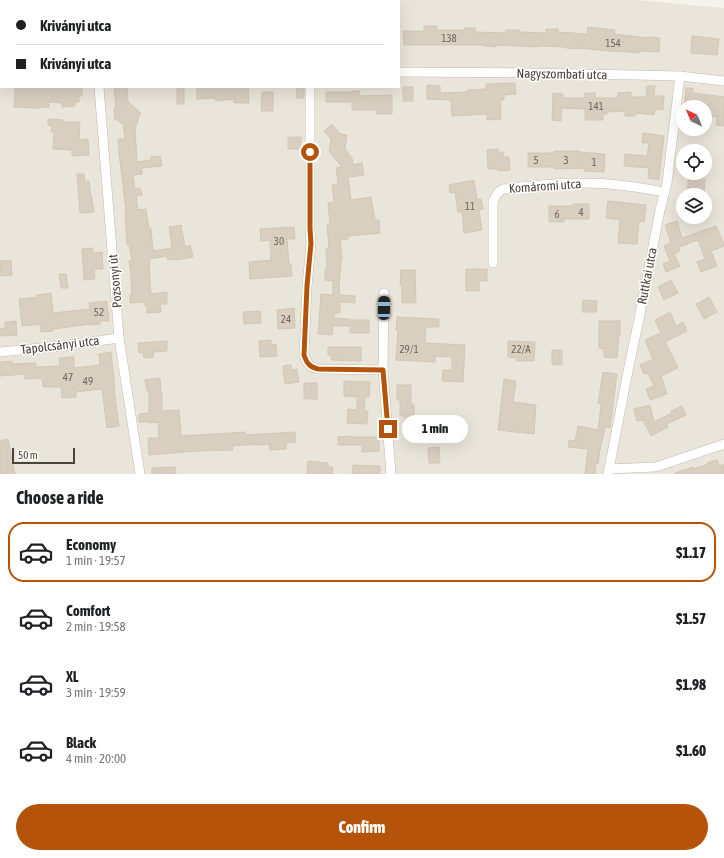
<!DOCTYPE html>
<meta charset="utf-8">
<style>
body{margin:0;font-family:"Asap Condensed",sans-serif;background:#f6f6f6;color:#202124;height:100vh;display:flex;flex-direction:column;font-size:15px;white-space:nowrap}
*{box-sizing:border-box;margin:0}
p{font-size:13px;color:#757577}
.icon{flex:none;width:22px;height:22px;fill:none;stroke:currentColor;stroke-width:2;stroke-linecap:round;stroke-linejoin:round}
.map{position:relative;height:474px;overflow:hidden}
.side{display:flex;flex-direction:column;background:#fff;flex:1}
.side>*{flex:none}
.guide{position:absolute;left:0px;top:0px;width:400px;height:88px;box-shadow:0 4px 16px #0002;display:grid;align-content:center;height:88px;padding:0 16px;background:#fff}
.needle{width:26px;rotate:316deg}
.fabs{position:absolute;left:676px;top:100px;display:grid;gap:8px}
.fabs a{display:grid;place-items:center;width:36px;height:36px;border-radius:50%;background:#fff;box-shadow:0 4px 16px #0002;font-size:20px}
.scale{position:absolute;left:12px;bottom:10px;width:63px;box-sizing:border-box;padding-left:4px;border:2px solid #4b4439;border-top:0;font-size:11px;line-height:14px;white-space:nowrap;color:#4b4439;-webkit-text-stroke:3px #fff;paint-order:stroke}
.end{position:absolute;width:18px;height:18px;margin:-9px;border:5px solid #b45309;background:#fff;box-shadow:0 0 0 2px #fff}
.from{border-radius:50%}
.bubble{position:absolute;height:28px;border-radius:14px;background:#fff;box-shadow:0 4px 16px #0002;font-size:13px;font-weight:800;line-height:28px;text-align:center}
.car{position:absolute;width:12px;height:24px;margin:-12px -6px;border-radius:5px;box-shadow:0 0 3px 1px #0007;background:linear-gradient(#222 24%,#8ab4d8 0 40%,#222 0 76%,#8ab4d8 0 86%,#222 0)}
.guide b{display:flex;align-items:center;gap:14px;height:38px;font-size:15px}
.guide b+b{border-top:1px solid #e0e0e0}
.guide i{width:10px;height:10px;background:#202124}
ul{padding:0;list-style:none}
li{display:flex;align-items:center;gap:12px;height:60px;margin:0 8px 6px;padding:0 8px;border:2px solid transparent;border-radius:16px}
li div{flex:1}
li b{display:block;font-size:15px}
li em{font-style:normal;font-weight:800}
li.selected{border-color:#b45309}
li>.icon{width:36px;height:36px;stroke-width:1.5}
h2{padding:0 16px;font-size:18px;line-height:48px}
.primary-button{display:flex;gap:8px;margin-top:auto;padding:8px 16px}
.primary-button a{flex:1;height:46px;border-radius:24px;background:#b45309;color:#fff;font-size:16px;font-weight:800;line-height:46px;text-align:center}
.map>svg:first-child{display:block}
</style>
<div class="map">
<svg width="724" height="474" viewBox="0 0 724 474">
<rect width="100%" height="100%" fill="#f6f3ec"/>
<path fill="#eae5da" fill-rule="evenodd" d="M 0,0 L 636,0 L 724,8 L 724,474 L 0,474 ZM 1,1 L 399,1 L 399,87 L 1,87 ZM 683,107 L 705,107 L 705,129 L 683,129 ZM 683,151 L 705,151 L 705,173 L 683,173 ZM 683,195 L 705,195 L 705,217 L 683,217 Z"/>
<g fill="#d8cfc1" stroke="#d3c7b4">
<polygon points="424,26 437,26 437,30 465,30 465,28 475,28 475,32 506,33 506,30 519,30 519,32 546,33 546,29 558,29 558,32 587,34 588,27 615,30 614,34 648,38 648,37 660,38 659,52 639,51 639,53 620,51 620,52 578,48 578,49 566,48 566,47 538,46 538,47 496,45 496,47 484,46 484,45 404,45 403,31 424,31"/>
<polygon points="692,36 719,39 717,55 691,53"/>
<polygon points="515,83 516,94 504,95 504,100 500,100 501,119 487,120 487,114 452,116 451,100 427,99 427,85 440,86 440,93 467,92 467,90 486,89 486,84"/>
<polygon points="647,86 655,86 654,96 664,96 663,110 655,109 654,115 635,113 635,116 625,116 625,111 607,112 607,114 603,114 603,120 585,120 585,109 562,108 561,121 552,120 553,93 563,94 563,98 585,98 585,93 595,93 595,98 618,98 618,93 631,92 631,97 646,97"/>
<polygon points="15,87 82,87 82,96 79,96 79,102 75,102 75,106 62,107 62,103 49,102 49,107 36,108 14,107"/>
<polygon points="114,87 127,87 128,102 141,113 138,118 138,123 136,123 136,128 135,128 137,162 151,160 151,157 160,156 162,166 142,168 142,174 133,175 135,189 140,188 142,195 136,196 138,210 146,209 149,229 151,229 153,251 172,248 169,227 181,225 185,247 190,245 193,257 177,260 177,259 168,260 167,256 149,259 150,264 149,265 151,294 167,292 167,304 160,304 161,312 147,313 147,305 145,306 145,302 130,303 130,295 132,295 131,274 129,261 132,261 129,244 127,245 125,212 126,211 119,153 118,139 125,139 123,123 120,123 119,120 115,120 114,108 116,108"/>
<rect x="177" y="87" width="7" height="17"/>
<polygon points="197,87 248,87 249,103 234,103 234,99 216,101 215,98 197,99"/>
<polygon points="296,87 304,87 304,98 297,98"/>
<rect x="403" y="87" width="10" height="14"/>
<polygon points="686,88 693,88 693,93 724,97 724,126 716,125 717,117 705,115 705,107 684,107"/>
<polygon points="352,91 359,91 359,96 392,95 392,114 377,114 377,110 352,110 352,102 326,102 326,92 352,92"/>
<polygon points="262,92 273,92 273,111 261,111"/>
<polygon points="48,119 63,120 63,122 80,122 79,140 88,139 89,155 72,156 72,150 53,149 54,132 51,132 52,126 48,125"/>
<polygon points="332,124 340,134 347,135 345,149 352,158 353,165 362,163 364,175 348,177 351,200 371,197 375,220 379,220 380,233 348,236 348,239 340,240 342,260 341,260 339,288 340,295 355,296 355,303 340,302 340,313 334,313 334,318 349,319 349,320 369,320 369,333 350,333 350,326 333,326 332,335 318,334 321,294 333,295 333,281 325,280 325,269 327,269 326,249 329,248 327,225 330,225 328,203 334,202 332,185 338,184 336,168 342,167 329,151 331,139 324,131"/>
<polygon points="643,133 664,136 659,180 648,178 649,168 624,166 625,154 647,156 649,143 642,143"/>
<rect x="288" y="137" width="13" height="12"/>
<polygon points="498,149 498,152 503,152 503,157 509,157 510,170 498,171 498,169 488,169 487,150"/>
<polygon points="554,151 579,151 579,152 605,154 604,172 584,171 584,168 554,169 554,167 528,167 528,153 554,153"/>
<polygon points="689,173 704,173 704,179 705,179 704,195 687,194"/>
<polygon points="77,174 84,174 85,182 89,181 91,198 92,198 94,212 80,213"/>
<polygon points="474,180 477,200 481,199 483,209 479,210 482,230 464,233 462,212 458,212 455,192 450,193 449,185"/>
<polygon points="608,201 646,205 644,222 639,221 637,244 618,243 620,220 606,218"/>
<polygon points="573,204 589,204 589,219 564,219 564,222 549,222 549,206 573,206"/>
<polygon points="677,221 682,238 716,226 724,244 724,246 711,251 717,266 701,272 697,262 705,259 698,240 679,247 680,251 674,254 680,266 666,272 663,264 670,261 664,246 671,243 665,225"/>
<polygon points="294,227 295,239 287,239 289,264 291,264 292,276 250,279 249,262 271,260 270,240 261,241 260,229"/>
<polygon points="93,248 93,253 102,252 103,269 94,269 95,279 84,280 82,249"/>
<polygon points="11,260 12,275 1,276 0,261"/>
<polygon points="466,269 487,269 487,281 479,281 479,291 466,291"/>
<polygon points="401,270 415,270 416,303 402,303 402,285 400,285"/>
<polygon points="59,274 66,274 68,288 61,288"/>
<polygon points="671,280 678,293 664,300 658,287"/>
<polygon points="51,293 53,313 90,309 89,303 107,301 109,321 100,321 100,324 91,325 91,324 53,329 53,331 41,332 40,324 22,326 19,299 37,297 37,295"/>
<polygon points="709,297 717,312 704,319 696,304"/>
<polygon points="583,300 597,301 596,312 582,312"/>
<polygon points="294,308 295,328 278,329 277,310"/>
<polygon points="260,311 261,323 244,324 243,312"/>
<polygon points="670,312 676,326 683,322 687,331 665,342 678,368 661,376 667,394 650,400 646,389 654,386 648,373 644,374 640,365 653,359 645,340 661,333 655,320"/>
<polygon points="397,317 439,319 439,327 426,327 425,343 465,345 463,382 442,381 443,370 452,370 452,357 435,356 435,362 396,360 398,330 396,330"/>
<polygon points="16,321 17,335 0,336 0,329 5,328 5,322"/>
<polygon points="599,321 620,321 620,335 619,335 617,358 604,357 604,349 599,348"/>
<polygon points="271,340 271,345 276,344 277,356 260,357 259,341"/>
<polygon points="167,341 167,351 153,352 154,357 144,358 143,352 139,353 138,343"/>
<polygon points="508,341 535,342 534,361 517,361 517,358 508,357"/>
<polygon points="328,347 361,347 361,361 331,360 331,355 328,355"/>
<polygon points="552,350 562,350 562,365 552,364"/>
<polygon points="111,352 115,388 114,389 119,426 107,428 102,389 76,392 76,397 62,398 61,387 43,387 42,378 25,379 25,374 0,376 0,362 12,361 12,364 36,363 36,367 60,366 59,358 74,357 74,368 100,365 99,354"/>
<polygon points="291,365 291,370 297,369 299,382 285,384 283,366"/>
<polygon points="603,372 617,374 610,428 605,427 600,450 598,464 596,463 595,474 585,474 588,449 568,447 569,440 575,441 578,426 598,430 601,404 598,403"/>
<polygon points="160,378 161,393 162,393 162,411 179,410 181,436 245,432 246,435 295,432 296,442 286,443 286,449 270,450 269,444 257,445 257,444 232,446 233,450 196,451 149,455 148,438 159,438 158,422 150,423 150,422 139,422 139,414 149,413 149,391 147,391 145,380"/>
<polygon points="504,379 516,381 513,402 536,405 534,434 498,430"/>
<polygon points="344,381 370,382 369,397 365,397 364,411 368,411 367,424 347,423 348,409 357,410 357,397 344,396"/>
<rect x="304" y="383" width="13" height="16"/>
<polygon points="397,385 411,385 411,404 414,404 414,426 406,426 405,416 400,416 400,400 397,400"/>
<polygon points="650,405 654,422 672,413 671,411 682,406 686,415 667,424 668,427 651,436 643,420 637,421 634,409"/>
<rect x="415" y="422" width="23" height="8"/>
<polygon points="351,436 351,437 379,437 379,451 362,452 362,445 338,445 338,437"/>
<polygon points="8,439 15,474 0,474 0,441"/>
<polygon points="439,447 440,463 429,463 428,448"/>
<polygon points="717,460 719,466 724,464 724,474 675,474 675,473 693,467 694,469 708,464 707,463"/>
<polygon points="308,461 328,463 328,467 333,467 332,474 307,474"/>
<polygon points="353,465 380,466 380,474 352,474"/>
<polygon points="175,467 176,474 152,474 152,468"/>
</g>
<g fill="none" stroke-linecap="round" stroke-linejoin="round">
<defs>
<g id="minor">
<polyline points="0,67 1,67"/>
<polyline points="399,72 528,73 636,75 680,76 724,81"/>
<polyline points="99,87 119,338 140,474"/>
<path d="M 310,87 L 310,229 L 311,243 L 307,286 L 304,355 C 307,364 310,367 318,369 L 383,370"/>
<path d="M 493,263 L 493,202 C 495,196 497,192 503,189 C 530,186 558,182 585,183 C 612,183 638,187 664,192"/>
<polyline points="384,293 383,370 391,474"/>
<polyline points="0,352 62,346 119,338"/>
<polyline points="609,469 655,467 662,465 724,444"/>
<polyline points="608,474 629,366 639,319 660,210 667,183 680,76"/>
</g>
</defs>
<use href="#minor" stroke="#c2bbae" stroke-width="10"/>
<use href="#minor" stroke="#fff" stroke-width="9"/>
</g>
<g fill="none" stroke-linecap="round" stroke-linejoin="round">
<path stroke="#b45309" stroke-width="5" d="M 310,152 L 310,229 L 311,243 L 307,286 L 304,355 C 307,364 310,367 318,369 L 383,370 L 388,429"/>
</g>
<g text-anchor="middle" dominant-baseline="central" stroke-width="3" stroke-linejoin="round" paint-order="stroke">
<g font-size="11" fill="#6e675b">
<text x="449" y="38">138</text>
<text x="613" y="43">154</text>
<text x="596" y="106">141</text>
<text x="536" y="160">5</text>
<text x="566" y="160">3</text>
<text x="594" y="162">1</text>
<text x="470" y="206">11</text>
<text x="581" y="212">4</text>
<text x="557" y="214">6</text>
<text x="279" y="241">30</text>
<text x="99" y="312">52</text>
<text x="286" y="319">24</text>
<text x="409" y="349">29/1</text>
<text x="521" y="349">22/A</text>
<text x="68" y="377">47</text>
<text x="88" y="381">49</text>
</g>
<g font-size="13" fill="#4b4439" stroke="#fff">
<text transform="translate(562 74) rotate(1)">Nagyszombati utca</text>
<text transform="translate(545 186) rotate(-4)">Komáromi utca</text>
<text transform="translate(647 276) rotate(-79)">Ruttkai utca</text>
<text transform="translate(115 281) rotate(-95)">Pozsonyi út</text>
<text transform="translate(60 345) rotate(-7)">Tapolcsányi utca</text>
</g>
</g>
</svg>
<div class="fabs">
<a><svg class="needle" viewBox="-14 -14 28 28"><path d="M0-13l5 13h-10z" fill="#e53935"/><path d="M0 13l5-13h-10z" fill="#757577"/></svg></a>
<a><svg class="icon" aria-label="locate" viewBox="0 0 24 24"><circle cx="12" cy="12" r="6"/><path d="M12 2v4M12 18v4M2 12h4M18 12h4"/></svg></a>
<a><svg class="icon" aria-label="layers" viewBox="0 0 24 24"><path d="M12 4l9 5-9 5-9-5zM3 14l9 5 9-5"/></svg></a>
</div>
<div class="scale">50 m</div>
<i class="end from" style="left:310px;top:152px"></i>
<i class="end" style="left:388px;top:429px"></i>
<div class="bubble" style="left:402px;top:415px;width:66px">1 min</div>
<i class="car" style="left:384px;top:308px;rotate:1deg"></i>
<div class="guide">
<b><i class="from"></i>Kriványi utca</b>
<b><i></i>Kriványi utca</b>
</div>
</div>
<section class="side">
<h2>Choose a ride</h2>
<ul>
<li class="selected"><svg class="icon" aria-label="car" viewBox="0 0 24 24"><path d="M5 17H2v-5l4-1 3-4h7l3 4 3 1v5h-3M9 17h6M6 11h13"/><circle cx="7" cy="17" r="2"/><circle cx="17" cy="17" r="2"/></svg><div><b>Economy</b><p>1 min · 19:57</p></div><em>$1.17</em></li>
<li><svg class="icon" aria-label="car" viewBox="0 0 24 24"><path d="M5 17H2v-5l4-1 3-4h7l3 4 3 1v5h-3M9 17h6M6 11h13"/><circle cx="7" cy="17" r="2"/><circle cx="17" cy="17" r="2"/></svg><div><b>Comfort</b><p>2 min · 19:58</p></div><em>$1.57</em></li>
<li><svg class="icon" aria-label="car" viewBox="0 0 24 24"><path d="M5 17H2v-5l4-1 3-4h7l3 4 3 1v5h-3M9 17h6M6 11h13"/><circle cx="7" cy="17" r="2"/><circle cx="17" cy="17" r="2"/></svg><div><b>XL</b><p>3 min · 19:59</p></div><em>$1.98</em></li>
<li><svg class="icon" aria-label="car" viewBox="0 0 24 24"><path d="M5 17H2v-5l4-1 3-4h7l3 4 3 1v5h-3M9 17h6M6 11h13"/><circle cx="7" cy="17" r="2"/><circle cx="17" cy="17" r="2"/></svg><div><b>Black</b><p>4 min · 20:00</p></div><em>$1.60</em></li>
</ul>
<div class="primary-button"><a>Confirm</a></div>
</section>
